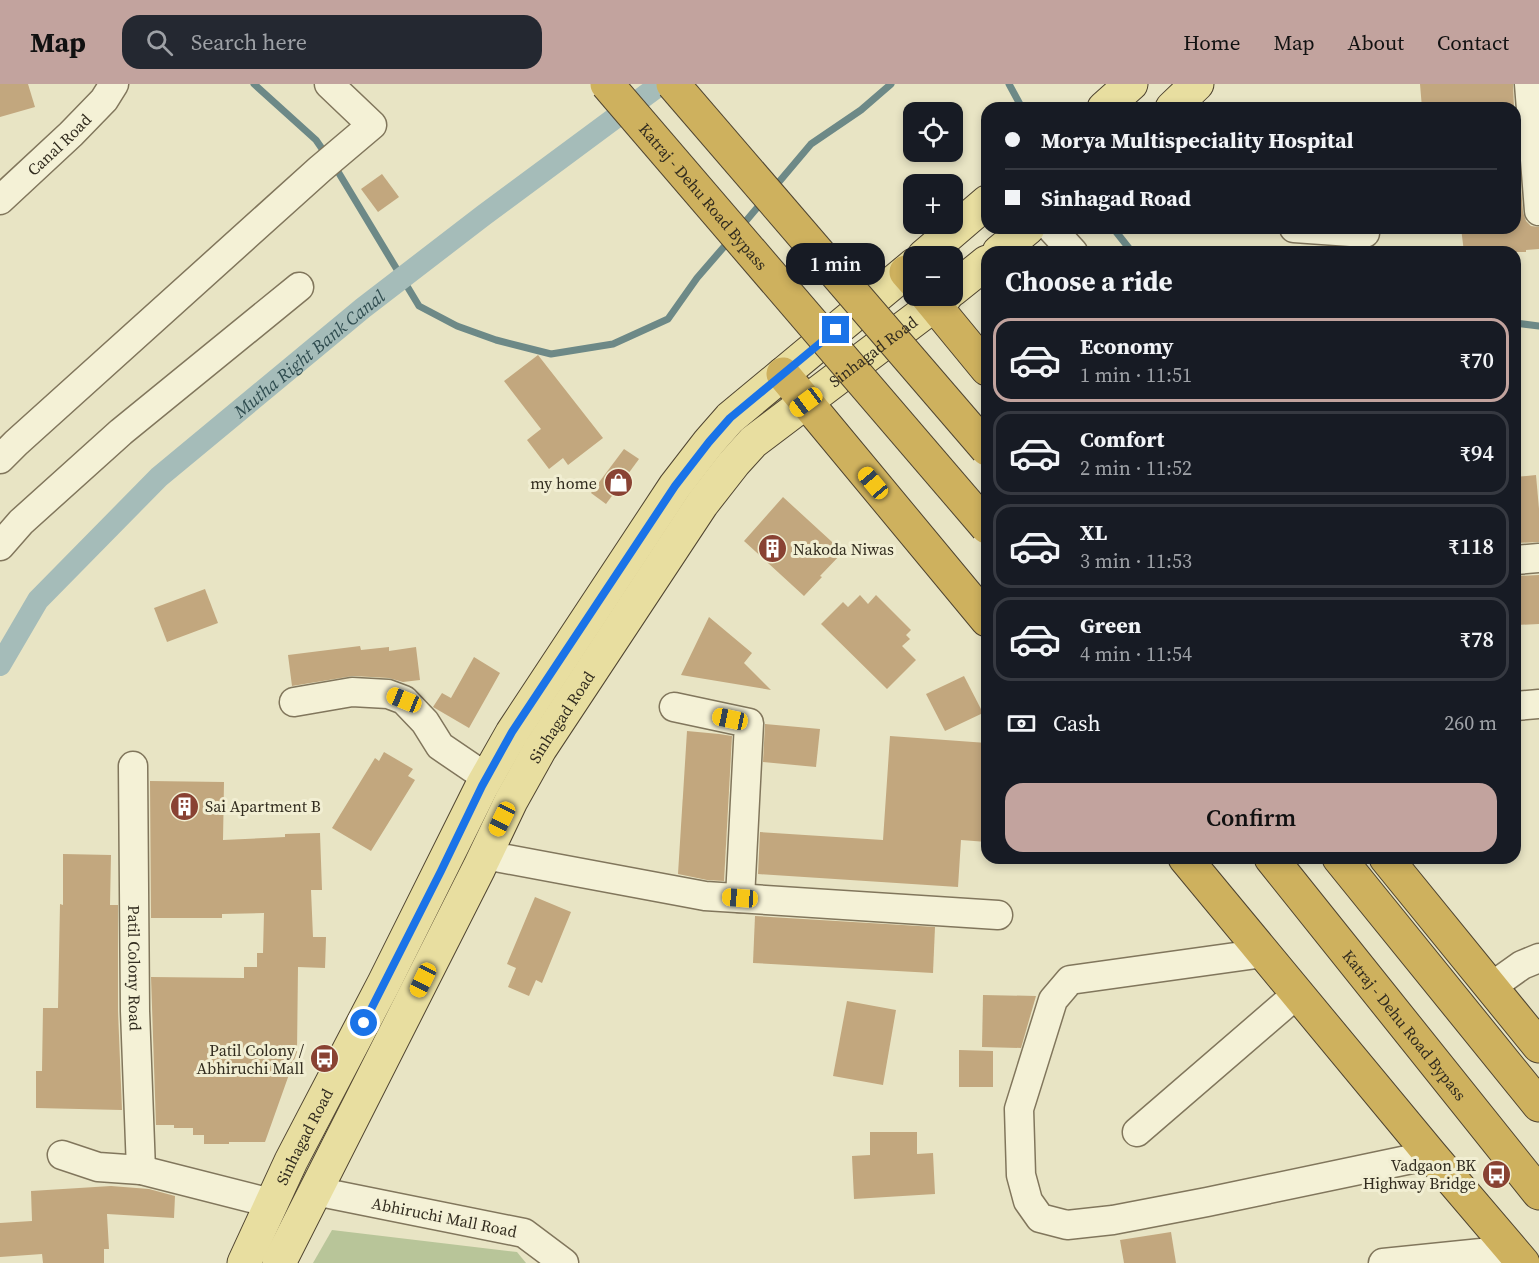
<!DOCTYPE html>
<meta charset="utf-8">
<style>
body{margin:0;font-family:"Source Serif 4",serif;background:#242831;color:#f1f3f6;height:100vh;display:flex;flex-direction:column;font-size:22px;white-space:nowrap}
*{box-sizing:border-box;margin:0}
p{font-size:20px;color:#9ea1a6}
.icon{flex:none;width:33px;height:33px;fill:none;stroke:currentColor;stroke-width:2;stroke-linecap:round;stroke-linejoin:round}
.map{position:relative;flex:1;overflow:hidden}
.side{position:absolute;left:981px;top:162px;width:540px;height:618px;display:flex;flex-direction:column;background:#171b24;border-radius:18px;box-shadow:0 3px 9px #0003}
.side>*{flex:none}
.hud{position:absolute;left:981px;top:18px;width:540px;height:132px;border-radius:18px;box-shadow:0 3px 9px #0003;display:grid;align-content:center;height:132px;padding:0 24px;background:#171b24}
.tools{position:absolute;left:903px;top:18px;display:grid;gap:12px}
.tools a{display:grid;place-items:center;width:60px;height:60px;border-radius:12px;background:#171b24;box-shadow:0 3px 9px #0003;font-size:30px}
.end{position:absolute;width:27px;height:27px;margin:-14px;border:8px solid #1a73e8;background:#fff;box-shadow:0 0 0 3px #fff}
.from{border-radius:50%}
.bubble{position:absolute;height:42px;border-radius:18px;background:#171b24;box-shadow:0 3px 9px #0003;font-size:20px;font-weight:600;line-height:42px;text-align:center}
.car{position:absolute;width:18px;height:36px;margin:-18px -9px;border-radius:8px;box-shadow:0 0 4px 2px #0007;background:linear-gradient(#f5c518 24%,#345 0 40%,#f5c518 0 76%,#345 0 86%,#f5c518 0)}
.hud b{display:flex;align-items:center;gap:21px;height:57px;font-size:22px}
.hud b+b{border-top:2px solid #363941}
.hud i{width:15px;height:15px;background:#f1f3f6}
ul{padding:0;list-style:none}
li{display:flex;align-items:center;gap:18px;height:84px;margin:0 12px 9px;padding:0 12px;border:3px solid #363941;border-radius:18px}
li div{flex:1}
li b{display:block;font-size:22px}
li em{font-style:normal;font-weight:600}
li.current{border-color:#c2a39e}
li>.icon{width:54px;height:54px;stroke-width:1.5}
h2{padding:0 24px;font-size:27px;line-height:72px}
.pay{display:flex;align-items:center;gap:15px;height:66px;padding:0 24px;font-size:22px}
.pay p{margin-inline-start:auto}
.primary-button{display:flex;gap:12px;margin-top:auto;padding:12px 24px}
.primary-button a{flex:1;height:69px;border-radius:18px;background:#c2a39e;color:#111;font-size:24px;font-weight:600;line-height:69px;text-align:center}
header{display:flex;align-items:center;gap:36px;box-sizing:border-box;height:84px;padding:0 30px;background:#c2a39e;color:#111}
header strong{font-size:28px}
nav{display:flex;gap:33px;margin-inline-start:auto;font-size:21px}
.search{width:420px;height:54px;background:#242831;display:flex;align-items:center;gap:15px;box-sizing:border-box;padding:0 21px;border-radius:18px;color:#9ea1a6;font-size:22px}
.map>svg:first-child{display:block}
</style>
<header>
<strong>Map</strong>
<div class="search"><svg class="icon" aria-label="search" viewBox="0 0 24 24"><circle cx="10" cy="10" r="6"/><path d="M15 15l6 6"/></svg>Search here</div>
<nav><a>Home</a><a>Map</a><a>About</a><a>Contact</a></nav>
</header>
<div class="map">
<svg width="1539" height="1179" viewBox="0 0 1539 1179">
<rect width="100%" height="100%" fill="#e8e4c4"/>
<polygon fill="#b8c599" points="332,1146 517,1168 526,1179 313,1179"/>
<g fill="none" stroke-linecap="round" stroke-linejoin="round">
<g stroke="#6d8987" stroke-width="7">
<polyline points="254,0 316,56 327,72"/>
<polyline points="1009,0 1022,24"/>
<polyline points="334,81 419,222 457,242 496,256 551,270 613,260 668,235 697,194 729,157"/>
<polyline points="773,105 811,60 861,26 891,0"/>
<polyline points="740,144 762,118"/>
<polyline points="1113,144 1132,168"/>
<polyline points="1515,239 1539,242"/>
</g>
<path stroke="#a5bcb9" stroke-width="22" id="s1" d="M 0,581 L 38,516 L 159,393 L 363,224 L 484,131 L 661,0"/>
</g>
<g fill="#c2a77e">
<polygon points="0,0 28,0 35,23 0,33"/>
<polygon points="1420,0 1513,0 1514,24 1422,24"/>
<polygon points="1515,37 1523,128 1526,137 1531,142 1539,143 1539,165 1526,166 1526,168 1464,168 1461,144 1515,144"/>
<polygon points="382,90 399,113 378,128 361,105"/>
<polygon points="538,271 603,354 568,381 563,374 549,385 527,356 541,345 504,297"/>
<polygon points="624,365 639,375 606,420 591,409"/>
<polygon points="1536,391 1539,425 1539,458 1515,459 1515,393"/>
<polygon points="783,413 843,468 820,492 822,493 804,512 744,457"/>
<polygon points="1539,491 1539,540 1515,541 1515,492"/>
<polygon points="205,505 218,539 167,558 154,524"/>
<polygon points="860,511 868,520 876,511 911,546 906,551 910,555 902,562 916,576 887,605 821,540 843,518 848,523"/>
<polygon points="709,533 752,569 744,579 771,606 681,591"/>
<polygon points="360,562 361,566 389,563 389,567 416,563 420,596 403,598 389,594 353,592 292,602 288,571"/>
<polygon points="474,573 500,589 469,644 433,623 442,609 451,614"/>
<polygon points="964,592 983,629 945,647 926,610"/>
<polygon points="765,640 820,645 816,683 763,678"/>
<polygon points="687,647 719,650 732,652 724,797 707,796 678,790"/>
<polygon points="890,652 987,659 987,758 961,756 958,803 758,790 760,748 883,756"/>
<polygon points="384,668 413,685 408,692 415,696 371,767 332,744 375,674 379,677"/>
<polygon points="150,697 224,698 223,756 285,753 285,750 320,749 322,806 311,806 313,853 326,853 325,884 298,883 297,968 265,1058 229,1058 229,1060 204,1060 204,1051 193,1051 193,1044 174,1044 174,1041 156,1041 151,893 244,894 244,883 257,883 257,869 263,869 264,829 222,830 222,834 151,834"/>
<polygon points="63,770 111,771 110,821 118,821 118,927 122,1026 36,1024 36,987 42,987 43,924 58,924 60,820 63,821"/>
<polygon points="535,813 571,828 542,899 536,896 529,912 508,903 516,884 507,880"/>
<polygon points="755,832 935,843 933,889 753,879"/>
<polygon points="983,911 1036,912 1021,964 982,963"/>
<polygon points="847,917 896,926 883,1001 833,992"/>
<polygon points="959,966 993,967 993,1003 959,1003"/>
<polygon points="870,1048 917,1048 917,1070 933,1069 935,1110 854,1115 852,1072 870,1071"/>
<polygon points="111,1102 149,1105 175,1112 174,1134 107,1130 109,1165 104,1165 104,1179 43,1179 42,1170 0,1173 0,1139 32,1137 31,1107"/>
<polygon points="1171,1148 1176,1179 1124,1179 1120,1156"/>
</g>
<g fill="none" stroke-linecap="round" stroke-linejoin="round">
<defs>
<g id="minor">
<polyline points="1529,0 1539,127"/>
<path id="s2" d="M 0,116 L 71,50 L 104,16 L 114,0"/>
<polyline points="1051,144 1073,168"/>
<polyline points="1294,144 1365,149"/>
<polyline points="0,375 16,359 320,85 372,41 329,0"/>
<polyline points="0,462 21,438 121,348 299,203"/>
<polyline points="1515,476 1539,474"/>
<polyline points="294,618 352,608 388,610 404,616 425,638 440,662 487,694"/>
<polyline points="1515,622 1539,620"/>
<polyline points="674,623 749,639 740,814"/>
<path id="s3" d="M 133,682 L 135,927 L 141,1086"/>
<polyline points="485,771 705,812 998,831"/>
<polyline points="1264,869 1070,896 1053,916 1019,1025 1021,1091 1028,1117 1040,1134 1067,1141 1113,1136 1207,1118 1431,1071"/>
<polyline points="1491,903 1522,881 1539,874"/>
<polyline points="1137,1048 1297,910"/>
<polyline points="62,1071 98,1083 141,1086 271,1119"/>
<path id="s4" d="M 315,1107 L 524,1149 L 564,1179"/>
<polyline points="1383,1179 1511,1166"/>
</g>
<g id="major">
<polyline points="1104,24 1131,0"/>
<polyline points="1172,24 1197,0"/>
<polyline points="999,168 1028,144"/>
<polyline points="924,172 987,118"/>
<polyline points="952,206 987,178"/>
<path id="s5" d="M 244,1179 L 291,1077 L 384,899 L 482,702 L 512,649 L 675,402 L 709,358 L 730,334 L 914,181"/>
<path id="s6" d="M 279,1179 L 479,784 L 511,717 L 540,665 L 702,420 L 734,379 L 753,358 L 946,212"/>
</g>
<g id="highway">
<polyline points="906,188 914,197"/>
<polyline points="927,212 987,285"/>
<polyline points="783,290 987,536"/>
<polyline points="1185,774 1431,1071 1523,1179"/>
<path id="s7" d="M 1271,774 L 1539,1109"/>
<polyline points="1339,774 1539,1021"/>
<polyline points="1386,774 1539,962"/>
</g>
</defs>
<use href="#minor" stroke="#81765c" stroke-width="31"/>
<use href="#major" stroke="#4f4430" stroke-width="35"/>
<use href="#highway" stroke="#4f4430" stroke-width="35"/>
<use href="#minor" stroke="#f4f1d6" stroke-width="28"/>
<use href="#major" stroke="#e8dea0" stroke-width="33"/>
<use href="#highway" stroke="#ceb15e" stroke-width="33"/>
<defs>
<g id="highway-bridge">
<path id="s8" d="M 607,0 L 987,443"/>
<polyline points="673,0 987,365"/>
</g>
</defs>
<use href="#highway-bridge" stroke="#4f4430" stroke-width="35" stroke-linecap="butt"/>
<use href="#highway-bridge" stroke="#ceb15e" stroke-width="33"/>
</g>
<g fill="none" stroke-linecap="round" stroke-linejoin="round">
<polyline stroke="#1a73e8" stroke-width="8" points="364,939 441,787 482,702 512,648 675,402 709,358 730,334 836,246"/>
</g>
<defs>
<symbol id="shop-disc" viewBox="-11 -11 22 22"><circle r="9.5" fill="#894233" stroke="#f1eed2"/><path d="M-5-2.5h2.3a2.7 3.5 0 0 1 5.4 0H5L5.5 6h-11ZM-1.5-2.5h3a1.5 2.3 0 0 0-3 0Z" fill="#fff"/></symbol>
<symbol id="building-disc" viewBox="-11 -11 22 22"><circle r="9.5" fill="#894233" stroke="#f1eed2"/><path d="M-4-6H4V6H1V3H-1V6H-4ZM-2.5-4.3h1.7v1.8h-1.7ZM.8-4.3h1.7v1.8H.8ZM-2.5-1h1.7V.8h-1.7ZM.8-1h1.7V.8H.8Z" fill="#fff"/></symbol>
<symbol id="bus-disc" viewBox="-11 -11 22 22"><circle r="9.5" fill="#894233" stroke="#f1eed2"/><path d="M-5-6H5V4H4V6H2V4H-2V6H-4V4H-5ZM-3.5-4V0h7V-4ZM-3.5 1.2v1.5H-2V1.2ZM2 1.2v1.5H3.5V1.2Z" fill="#fff"/></symbol>
</defs>
<g fill-rule="evenodd">
<use href="#shop-disc" x="602" y="382" width="33" height="33"/>
<use href="#building-disc" x="756" y="448" width="33" height="33"/>
<use href="#building-disc" x="168" y="706" width="33" height="33"/>
<use href="#bus-disc" x="308" y="958" width="33" height="33"/>
<use href="#bus-disc" x="1480" y="1074" width="33" height="33"/>
</g>
<g text-anchor="middle" dominant-baseline="central" stroke-width="6" stroke-linejoin="round" paint-order="stroke">
<g font-size="16" fill="#322c1f" stroke="#f1eed2">
<text stroke="none"><textPath href="#s2" startOffset="81">Canal Road</textPath></text>
<text stroke="none"><textPath href="#s8" startOffset="148">Katraj - Dehu Road Bypass</textPath></text>
<text stroke="none"><textPath href="#s6" startOffset="1101">Sinhagad Road</textPath></text>
<text stroke="none"><textPath href="#s6" startOffset="615">Sinhagad Road</textPath></text>
<text stroke="none"><textPath href="#s3" startOffset="202">Patil Colony Road</textPath></text>
<text stroke="none"><textPath href="#s7" startOffset="214">Katraj - Dehu Road Bypass</textPath></text>
<text stroke="none"><textPath href="#s5" startOffset="140">Sinhagad Road</textPath></text>
<text stroke="none"><textPath href="#s4" startOffset="132">Abhiruchi Mall Road</textPath></text>
</g>
<g font-size="16" fill="#322c1f" stroke="#f1eed2" text-anchor="end">
<text x="597" y="399">my home</text>
<text x="793" y="465" text-anchor="start">Nakoda Niwas</text>
<text x="205" y="722" text-anchor="start">Sai Apartment B</text>
<text x="304" y="966">Patil Colony /<tspan x="304" dy="18">Abhiruchi Mall</tspan></text>
<text x="1476" y="1081">Vadgaon BK<tspan x="1476" dy="18">Highway Bridge</tspan></text>
</g>
<g font-size="18" font-style="italic" fill="#304d50" stroke="#f1eed2">
<text stroke="none"><textPath href="#s1" startOffset="442">Mutha Right Bank Canal</textPath></text>
</g>
</g>
</svg>
<div class="tools">
<a><svg class="icon" aria-label="locate" viewBox="0 0 24 24"><circle cx="12" cy="12" r="6"/><path d="M12 2v4M12 18v4M2 12h4M18 12h4"/></svg></a>
<a>+</a>
<a>−</a>
</div>
<i class="end from" style="left:364px;top:939px"></i>
<i class="end" style="left:836px;top:246px"></i>
<div class="bubble" style="left:786px;top:159px;width:99px">1 min</div>
<i class="car" style="left:806px;top:318px;rotate:233deg"></i>
<i class="car" style="left:873px;top:399px;rotate:320deg"></i>
<i class="car" style="left:404px;top:616px;rotate:292deg"></i>
<i class="car" style="left:730px;top:635px;rotate:282deg"></i>
<i class="car" style="left:502px;top:735px;rotate:206deg"></i>
<i class="car" style="left:740px;top:814px;rotate:274deg"></i>
<i class="car" style="left:423px;top:896px;rotate:206deg"></i>
<div class="hud">
<b><i class="from"></i>Morya Multispeciality Hospital</b>
<b><i></i>Sinhagad Road</b>
</div>
<section class="side">
<h2>Choose a ride</h2>
<ul>
<li class="current"><svg class="icon" aria-label="car" viewBox="0 0 24 24"><path d="M5 17H2v-5l4-1 3-4h7l3 4 3 1v5h-3M9 17h6M6 11h13"/><circle cx="7" cy="17" r="2"/><circle cx="17" cy="17" r="2"/></svg><div><b>Economy</b><p>1 min · 11:51</p></div><em>₹70</em></li>
<li><svg class="icon" aria-label="car" viewBox="0 0 24 24"><path d="M5 17H2v-5l4-1 3-4h7l3 4 3 1v5h-3M9 17h6M6 11h13"/><circle cx="7" cy="17" r="2"/><circle cx="17" cy="17" r="2"/></svg><div><b>Comfort</b><p>2 min · 11:52</p></div><em>₹94</em></li>
<li><svg class="icon" aria-label="car" viewBox="0 0 24 24"><path d="M5 17H2v-5l4-1 3-4h7l3 4 3 1v5h-3M9 17h6M6 11h13"/><circle cx="7" cy="17" r="2"/><circle cx="17" cy="17" r="2"/></svg><div><b>XL</b><p>3 min · 11:53</p></div><em>₹118</em></li>
<li><svg class="icon" aria-label="car" viewBox="0 0 24 24"><path d="M5 17H2v-5l4-1 3-4h7l3 4 3 1v5h-3M9 17h6M6 11h13"/><circle cx="7" cy="17" r="2"/><circle cx="17" cy="17" r="2"/></svg><div><b>Green</b><p>4 min · 11:54</p></div><em>₹78</em></li>
</ul>
<div class="pay"><svg class="icon" aria-label="cash" viewBox="0 0 24 24"><path d="M3 7h18v10H3z"/><circle cx="12" cy="12" r="2"/></svg>Cash<p>260 m</p></div>
<div class="primary-button"><a>Confirm</a></div>
</section>
</div>
